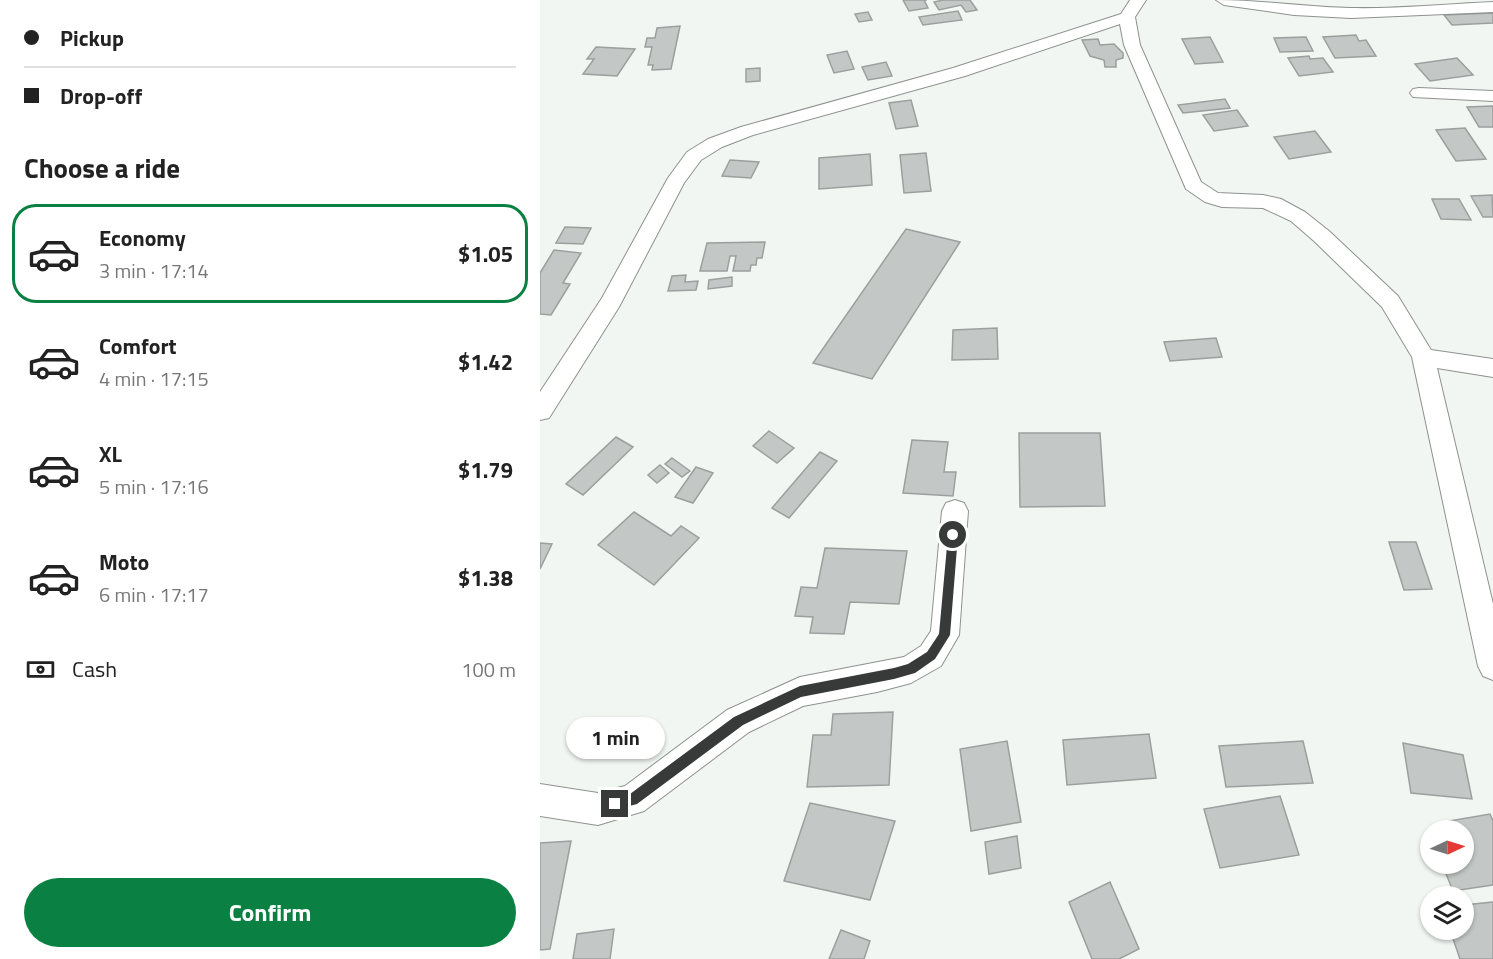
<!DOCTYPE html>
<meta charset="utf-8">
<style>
body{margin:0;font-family:"Titillium Web",sans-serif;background:#f6f6f6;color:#222;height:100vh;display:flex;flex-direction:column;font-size:22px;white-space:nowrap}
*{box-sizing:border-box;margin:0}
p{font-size:20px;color:#767676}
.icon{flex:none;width:33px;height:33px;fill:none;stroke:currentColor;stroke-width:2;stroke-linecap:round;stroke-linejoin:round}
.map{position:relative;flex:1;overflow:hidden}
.panel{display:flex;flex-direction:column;background:#fff;width:540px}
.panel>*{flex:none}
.banner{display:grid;align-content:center;height:132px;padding:0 24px;background:#fff}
.needle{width:39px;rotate:86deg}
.controls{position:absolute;left:880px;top:820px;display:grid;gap:12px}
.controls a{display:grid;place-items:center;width:54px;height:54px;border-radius:50%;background:#fff;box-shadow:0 2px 4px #0004;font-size:30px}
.end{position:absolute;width:27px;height:27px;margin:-14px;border:8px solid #383a39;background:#fff;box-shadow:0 0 0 3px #fff}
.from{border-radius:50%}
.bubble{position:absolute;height:42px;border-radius:21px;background:#fff;box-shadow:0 2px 4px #0004;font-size:20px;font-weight:700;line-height:42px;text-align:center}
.banner b{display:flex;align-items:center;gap:21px;height:57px;font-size:22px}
.banner b+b{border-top:2px solid #e0e0e0}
.banner i{width:15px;height:15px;background:#222}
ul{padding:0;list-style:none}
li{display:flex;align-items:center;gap:18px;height:99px;margin:0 12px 9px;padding:0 12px;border:3px solid transparent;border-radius:24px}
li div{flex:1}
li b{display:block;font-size:22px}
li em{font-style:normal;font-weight:700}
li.current{border-color:#0b8043}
li>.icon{width:54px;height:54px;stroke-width:1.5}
h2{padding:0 24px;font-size:27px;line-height:72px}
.pay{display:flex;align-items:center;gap:15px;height:66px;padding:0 24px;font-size:22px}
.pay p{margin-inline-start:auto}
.button{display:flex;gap:12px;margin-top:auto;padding:12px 24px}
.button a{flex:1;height:69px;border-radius:36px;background:#0b8043;color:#fff;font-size:24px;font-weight:700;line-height:69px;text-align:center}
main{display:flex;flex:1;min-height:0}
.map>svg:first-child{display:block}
</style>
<main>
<section class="panel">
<div class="banner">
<b><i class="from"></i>Pickup</b>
<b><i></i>Drop-off</b>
</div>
<h2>Choose a ride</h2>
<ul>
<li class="current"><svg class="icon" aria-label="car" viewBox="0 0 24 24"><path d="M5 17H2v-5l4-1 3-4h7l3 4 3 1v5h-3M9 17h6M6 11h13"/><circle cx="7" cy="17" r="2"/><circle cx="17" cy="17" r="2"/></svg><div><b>Economy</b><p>3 min · 17:14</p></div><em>$1.05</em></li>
<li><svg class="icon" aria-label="car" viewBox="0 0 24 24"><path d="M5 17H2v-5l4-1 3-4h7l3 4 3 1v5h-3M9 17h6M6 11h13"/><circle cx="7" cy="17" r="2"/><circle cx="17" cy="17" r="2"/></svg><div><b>Comfort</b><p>4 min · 17:15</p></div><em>$1.42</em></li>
<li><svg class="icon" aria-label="car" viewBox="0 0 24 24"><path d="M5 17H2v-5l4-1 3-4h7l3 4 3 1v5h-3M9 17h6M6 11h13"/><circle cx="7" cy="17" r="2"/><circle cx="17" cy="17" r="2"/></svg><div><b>XL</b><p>5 min · 17:16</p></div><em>$1.79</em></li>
<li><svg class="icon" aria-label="car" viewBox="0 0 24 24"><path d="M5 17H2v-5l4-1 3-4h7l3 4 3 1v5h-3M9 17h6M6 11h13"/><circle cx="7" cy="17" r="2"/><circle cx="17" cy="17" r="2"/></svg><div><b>Moto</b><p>6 min · 17:17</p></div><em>$1.38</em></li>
</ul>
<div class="pay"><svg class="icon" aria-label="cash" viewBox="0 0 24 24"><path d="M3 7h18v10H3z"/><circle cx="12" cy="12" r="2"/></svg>Cash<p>100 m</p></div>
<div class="button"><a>Confirm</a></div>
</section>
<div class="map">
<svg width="953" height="959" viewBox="0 0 953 959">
<rect width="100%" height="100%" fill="#f1f6f2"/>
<g fill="#c3c8c7" stroke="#9ba09f" stroke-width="1.5">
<polygon points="363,0 387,0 384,0 388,8 369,11"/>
<polygon points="403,0 430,0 437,10 426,12 421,5 399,10 394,2"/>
<polygon points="418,11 422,20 383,25 379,17"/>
<polygon points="328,12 332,20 319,22 315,14"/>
<polygon points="953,13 953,23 912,25 904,15"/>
<polygon points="140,26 131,69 112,70 113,65 108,65 112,47 105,47 107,38 115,38 117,28"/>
<polygon points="816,35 819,41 826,40 836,56 795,58 783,37"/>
<polygon points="670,37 683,62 655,64 642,39"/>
<polygon points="766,37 773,51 740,52 734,38"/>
<polygon points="558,39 560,45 574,44 583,53 583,58 576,60 576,67 565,67 564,60 550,56 542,40"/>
<polygon points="56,47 95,49 77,76 43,74 54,59 47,59"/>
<polygon points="307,51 314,69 294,73 287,55"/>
<polygon points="769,56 770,59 783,58 793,72 759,76 748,58"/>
<polygon points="917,58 933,75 890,81 875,64"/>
<polygon points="346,62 352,76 328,80 322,67"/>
<polygon points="220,68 220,81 206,82 206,69"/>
<polygon points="685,99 690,108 643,113 638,105"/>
<polygon points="371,100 378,126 356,129 349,103"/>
<polygon points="953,106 953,127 939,127 927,107"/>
<polygon points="697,110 708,126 674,131 663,115"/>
<polygon points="925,128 946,159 916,161 896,130"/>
<polygon points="775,131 791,152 749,159 734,137"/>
<polygon points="386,153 391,191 364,193 360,155"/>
<polygon points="330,154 332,185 279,189 279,158"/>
<polygon points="190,160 219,162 211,178 182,176"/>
<polygon points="952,195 953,217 943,217 931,196"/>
<polygon points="892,199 919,199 931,220 901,219"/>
<polygon points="25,227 51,228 43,244 16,243"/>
<polygon points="366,229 420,242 332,379 273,363"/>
<polygon points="225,242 222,258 217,258 216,265 211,265 210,271 193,271 196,256 190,256 187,271 160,271 167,243"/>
<polygon points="14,250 41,253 23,283 30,284 11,315 0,314 0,273"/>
<polygon points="146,275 145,282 158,281 156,290 128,291 132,276"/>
<polygon points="192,277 192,286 168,289 169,280"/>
<polygon points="457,328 458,359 412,360 413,330"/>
<polygon points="676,338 682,357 630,361 624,342"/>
<polygon points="229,431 254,448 237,463 213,446"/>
<polygon points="479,433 560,433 565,506 480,507"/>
<polygon points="76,437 93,447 43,495 26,484"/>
<polygon points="372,440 408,442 404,472 416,472 413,496 363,493"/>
<polygon points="280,452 297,461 249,518 232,508"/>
<polygon points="132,458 150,471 142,477 125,464"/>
<polygon points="120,465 129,473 117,483 108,475"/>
<polygon points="156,467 173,473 153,503 135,497"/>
<polygon points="94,512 131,536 141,526 159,538 114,585 58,545"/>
<polygon points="849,542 876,542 892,589 864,590"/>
<polygon points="0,543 12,544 0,569"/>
<polygon points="285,548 367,551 359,604 310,602 304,634 270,633 273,617 255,616 261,587 277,588"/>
<polygon points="353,712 349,785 267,787 273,735 291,735 293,714"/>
<polygon points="609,734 616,778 527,785 523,740"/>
<polygon points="467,741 481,822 431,831 420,749"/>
<polygon points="763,741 773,783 686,787 679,746"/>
<polygon points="863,743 923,755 932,799 871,793"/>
<polygon points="740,796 759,855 680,868 664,809"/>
<polygon points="270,803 355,821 330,900 244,881"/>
<polygon points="950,814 953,821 953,885 913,891 902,864 924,864 924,831 907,831 903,822"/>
<polygon points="477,836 481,868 449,874 445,842"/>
<polygon points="31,841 10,949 0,950 0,843"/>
<polygon points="570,882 599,949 579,959 552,959 529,902"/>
<polygon points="953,902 953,959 920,959 910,930 924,930 924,905"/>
<polygon points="74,929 70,959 33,959 37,934"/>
<polygon points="301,930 330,941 324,959 289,959"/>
</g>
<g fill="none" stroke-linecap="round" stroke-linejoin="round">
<defs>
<g id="minor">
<polygon points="590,0 606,0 595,17 600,45 661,182 678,193 723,195 741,199 765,212 789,231 858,296 891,350 953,359 953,377 897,368 953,604 953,680 943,676 938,666 872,357 842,307 774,241 751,221 723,208 682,207 665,202 646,189 584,45 580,24 425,76 213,135 182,147 161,160 144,183 79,307 9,418 0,420 0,392 62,298 128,178 147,152 168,139 201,127 413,68 581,14"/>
<path d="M 676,0 C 721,0 765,7 810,8 C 857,9 906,4 953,2 L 953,12 L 811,18 L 754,15 L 684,5 Z"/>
<polygon points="879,88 953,91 953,101 873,97 870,93 873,89"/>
<polygon points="415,500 424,503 428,511 419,635 401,666 371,683 337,692 263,706 209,732 104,811 58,825 0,816 0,784 58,793 85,786 187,710 260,677 364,657 381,646 391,631 402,511 406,503"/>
</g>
</defs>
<use href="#minor" stroke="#8e928f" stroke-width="2"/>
<use href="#minor" fill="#fff" fill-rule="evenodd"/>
</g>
<polygon fill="#383a39" points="413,530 418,535 410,635 395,659 375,673 354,679 261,697 203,725 97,804 75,810 71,809 69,804 71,800 90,794 194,717 260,686 354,668 368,664 387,652 399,634 408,535"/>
</svg>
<div class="controls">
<a><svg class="needle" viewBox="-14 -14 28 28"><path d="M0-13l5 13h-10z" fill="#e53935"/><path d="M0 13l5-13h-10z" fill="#767676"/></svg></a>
<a><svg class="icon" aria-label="layers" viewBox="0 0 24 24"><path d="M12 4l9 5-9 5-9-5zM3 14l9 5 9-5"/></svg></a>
</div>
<i class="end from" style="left:413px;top:535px"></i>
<i class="end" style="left:75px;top:804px"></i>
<div class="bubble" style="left:26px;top:717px;width:99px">1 min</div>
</div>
</main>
